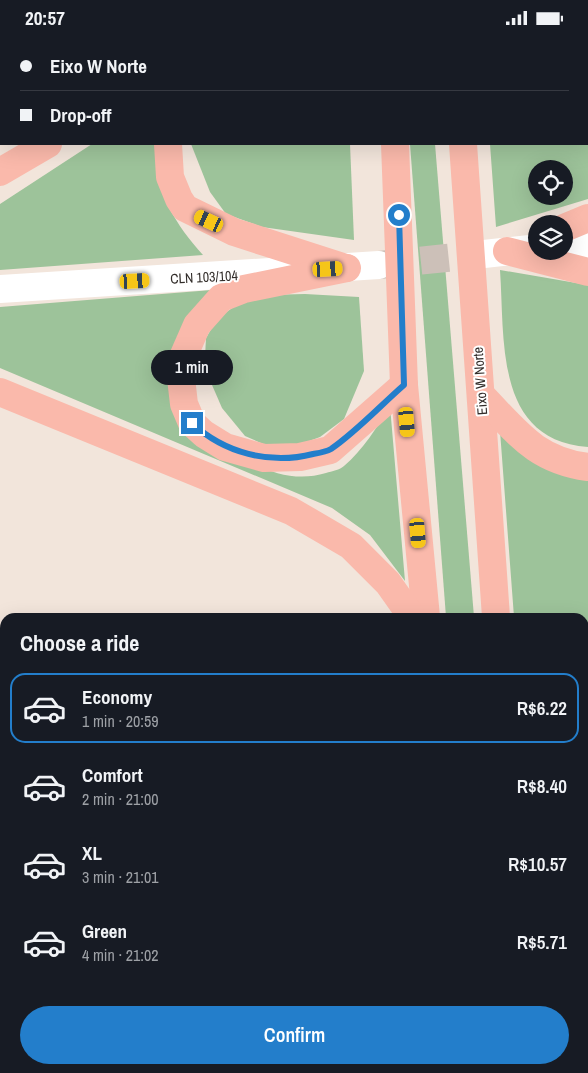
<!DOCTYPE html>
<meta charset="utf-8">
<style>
body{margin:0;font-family:"Archivo Narrow",sans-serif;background:#242831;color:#f1f3f6;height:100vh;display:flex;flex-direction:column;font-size:19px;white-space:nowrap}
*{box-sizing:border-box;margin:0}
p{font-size:16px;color:#9ea1a6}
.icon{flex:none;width:28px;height:28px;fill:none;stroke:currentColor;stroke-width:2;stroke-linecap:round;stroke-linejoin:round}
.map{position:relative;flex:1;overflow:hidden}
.drawer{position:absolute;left:0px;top:578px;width:589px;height:461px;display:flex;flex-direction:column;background:#171b24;border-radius:15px 15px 0 0;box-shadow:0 5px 20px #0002}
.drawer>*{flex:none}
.top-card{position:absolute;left:0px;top:0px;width:589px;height:110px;box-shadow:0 5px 20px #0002;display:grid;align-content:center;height:110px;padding:0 20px;background:#171b24}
.tools{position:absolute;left:528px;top:125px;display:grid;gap:10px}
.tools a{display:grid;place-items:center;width:45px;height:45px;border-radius:50%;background:#171b24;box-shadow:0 5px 20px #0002;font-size:25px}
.end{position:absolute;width:22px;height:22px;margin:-11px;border:6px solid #237ecb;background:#fff;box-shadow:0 0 0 2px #fff}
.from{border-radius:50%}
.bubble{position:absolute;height:35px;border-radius:18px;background:#171b24;box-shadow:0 5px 20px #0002;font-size:16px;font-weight:600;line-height:35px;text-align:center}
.car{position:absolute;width:15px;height:30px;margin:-15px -8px;border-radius:6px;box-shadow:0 0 4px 1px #0007;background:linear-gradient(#f5c518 24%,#345 0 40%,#f5c518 0 76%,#345 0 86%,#f5c518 0)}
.top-card b{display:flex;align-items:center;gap:18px;height:48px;font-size:19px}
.top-card b+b{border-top:1px solid #363941}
.top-card i{width:12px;height:12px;background:#f1f3f6}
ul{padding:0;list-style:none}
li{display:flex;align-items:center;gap:15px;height:70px;margin:0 10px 8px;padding:0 10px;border:2px solid transparent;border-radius:15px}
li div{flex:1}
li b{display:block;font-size:19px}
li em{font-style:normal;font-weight:600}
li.on{border-color:#237ecb}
li>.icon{width:45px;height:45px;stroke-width:1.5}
h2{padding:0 20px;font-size:22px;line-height:60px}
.action{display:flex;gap:10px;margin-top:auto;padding:10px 20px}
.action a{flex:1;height:58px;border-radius:30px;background:#237ecb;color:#fff;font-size:20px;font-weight:600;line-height:58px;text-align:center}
.status{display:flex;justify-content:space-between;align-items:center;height:35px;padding:0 25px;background:#171b24;direction:ltr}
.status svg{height:14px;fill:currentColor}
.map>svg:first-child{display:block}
</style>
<div class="status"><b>20:57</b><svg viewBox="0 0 49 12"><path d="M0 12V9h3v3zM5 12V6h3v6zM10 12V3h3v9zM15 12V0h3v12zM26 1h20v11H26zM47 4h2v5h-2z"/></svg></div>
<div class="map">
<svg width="588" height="1038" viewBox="0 0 588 1038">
<rect width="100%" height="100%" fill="#f2e5db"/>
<g fill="#9dc39a" fill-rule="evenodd">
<polygon points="272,0 360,0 360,1 270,1"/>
<path d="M 588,7 L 588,164 L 496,192 L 490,109 L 588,109 ZM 536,134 L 564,134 L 564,161 L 536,161 Z"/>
<path d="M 92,109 L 156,109 C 153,153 174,188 203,220 L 0,235 L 0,169 Z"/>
<polygon points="191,109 350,109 354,205 262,192 226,179 210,157"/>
<polygon points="410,109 435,109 474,582 446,582"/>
<path d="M 500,235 L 588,250 L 588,412 C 494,405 505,305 500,235 Z"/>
<path d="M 224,254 L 206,270 L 177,378 C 221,407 270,455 326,438 C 332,436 340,435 344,431 C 363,415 377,392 390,371 L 405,546 L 370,500 L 332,473 L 0,333 L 0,272 Z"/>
<polygon points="305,259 359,262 364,336 344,384 320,402 293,412 277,415 245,401 222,373 209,343 205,322 206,303 217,284 239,268 267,260"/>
<polygon points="500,396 588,439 588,1038 573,1038 572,1034 584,1034 584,582 514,582"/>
<polygon points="482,1034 507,1034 507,1038 483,1038"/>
</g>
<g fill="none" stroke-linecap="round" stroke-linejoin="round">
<polyline stroke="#ccc0b8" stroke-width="28" stroke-dasharray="28 14" stroke-linecap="butt" points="379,230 484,219"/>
<g stroke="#fff" stroke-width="28">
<polyline points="0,724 5,723"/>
<polyline points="207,1034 207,1038"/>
</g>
<g stroke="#fff" stroke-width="28">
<polyline points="564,212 588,211"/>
<polyline points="484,219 530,214"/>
<polyline points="0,254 379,230"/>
</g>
<g stroke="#fab9ab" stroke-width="28">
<polyline points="383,0 383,1"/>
<polyline points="453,0 453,1"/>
<polyline points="239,1 241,0"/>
<polyline points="532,1 536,0"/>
<polyline points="168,109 170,142 179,164 185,173 234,197 346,233"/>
<polyline points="395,109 404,350 426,582"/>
<polyline points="463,109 496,582"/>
<polyline points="0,137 48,109"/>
<polyline points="564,193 588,183"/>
<polyline points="507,216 588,237"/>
<polyline points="347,233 244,254 221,263 197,290 183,322 181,343 184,369 192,388 204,399 225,412 264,423 300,422 330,415 404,350"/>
<polyline points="0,357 291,476 351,511 388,548 412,582"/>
<path d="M 482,361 C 517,397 535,425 588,432"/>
<polyline points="465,1034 466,1038"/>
<polyline points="533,1034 534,1038"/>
</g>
</g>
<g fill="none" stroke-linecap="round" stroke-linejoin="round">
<path stroke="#237ecb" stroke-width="6" d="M 192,388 C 224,418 270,430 313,419 C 319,418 326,417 331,414 C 356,397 381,370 404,350 L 399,180"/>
</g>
<g text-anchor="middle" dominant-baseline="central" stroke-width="4" stroke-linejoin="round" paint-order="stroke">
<g font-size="14" fill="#322d2a" stroke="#fff">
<text transform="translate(204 242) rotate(-3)">CLN 103/104</text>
<text transform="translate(480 346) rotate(-94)">Eixo W Norte</text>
</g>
</g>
</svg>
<div class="tools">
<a><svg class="icon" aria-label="locate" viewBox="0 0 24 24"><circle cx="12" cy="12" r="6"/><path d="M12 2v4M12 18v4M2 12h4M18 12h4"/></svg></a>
<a><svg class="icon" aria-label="layers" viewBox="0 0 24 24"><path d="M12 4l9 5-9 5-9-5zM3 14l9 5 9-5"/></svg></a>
</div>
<i class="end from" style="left:399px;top:180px"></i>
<i class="end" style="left:192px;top:388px"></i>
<div class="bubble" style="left:151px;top:315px;width:82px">1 min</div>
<i class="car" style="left:209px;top:186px;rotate:295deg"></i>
<i class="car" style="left:328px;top:234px;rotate:87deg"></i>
<i class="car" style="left:135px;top:246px;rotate:87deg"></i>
<i class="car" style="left:407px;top:387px;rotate:175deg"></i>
<i class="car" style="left:418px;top:498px;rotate:175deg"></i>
<div class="top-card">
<b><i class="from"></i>Eixo W Norte</b>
<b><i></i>Drop-off</b>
</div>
<section class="drawer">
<h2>Choose a ride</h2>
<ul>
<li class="on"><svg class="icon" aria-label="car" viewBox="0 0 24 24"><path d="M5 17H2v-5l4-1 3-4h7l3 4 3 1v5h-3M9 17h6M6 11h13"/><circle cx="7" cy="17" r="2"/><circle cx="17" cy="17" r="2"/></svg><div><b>Economy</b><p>1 min · 20:59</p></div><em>R$6.22</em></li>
<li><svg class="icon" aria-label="car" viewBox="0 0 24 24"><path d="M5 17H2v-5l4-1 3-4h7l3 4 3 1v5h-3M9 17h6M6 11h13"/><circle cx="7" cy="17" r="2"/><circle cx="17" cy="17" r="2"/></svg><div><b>Comfort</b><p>2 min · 21:00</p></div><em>R$8.40</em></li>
<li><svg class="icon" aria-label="car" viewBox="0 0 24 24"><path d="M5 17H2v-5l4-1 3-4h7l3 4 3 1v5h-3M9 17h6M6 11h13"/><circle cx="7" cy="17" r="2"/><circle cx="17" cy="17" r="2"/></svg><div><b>XL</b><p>3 min · 21:01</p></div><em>R$10.57</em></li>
<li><svg class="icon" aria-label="car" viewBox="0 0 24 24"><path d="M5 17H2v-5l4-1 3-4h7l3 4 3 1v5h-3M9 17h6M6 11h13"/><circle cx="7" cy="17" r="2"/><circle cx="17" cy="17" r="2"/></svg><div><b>Green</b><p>4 min · 21:02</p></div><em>R$5.71</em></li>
</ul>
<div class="action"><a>Confirm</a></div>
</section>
</div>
